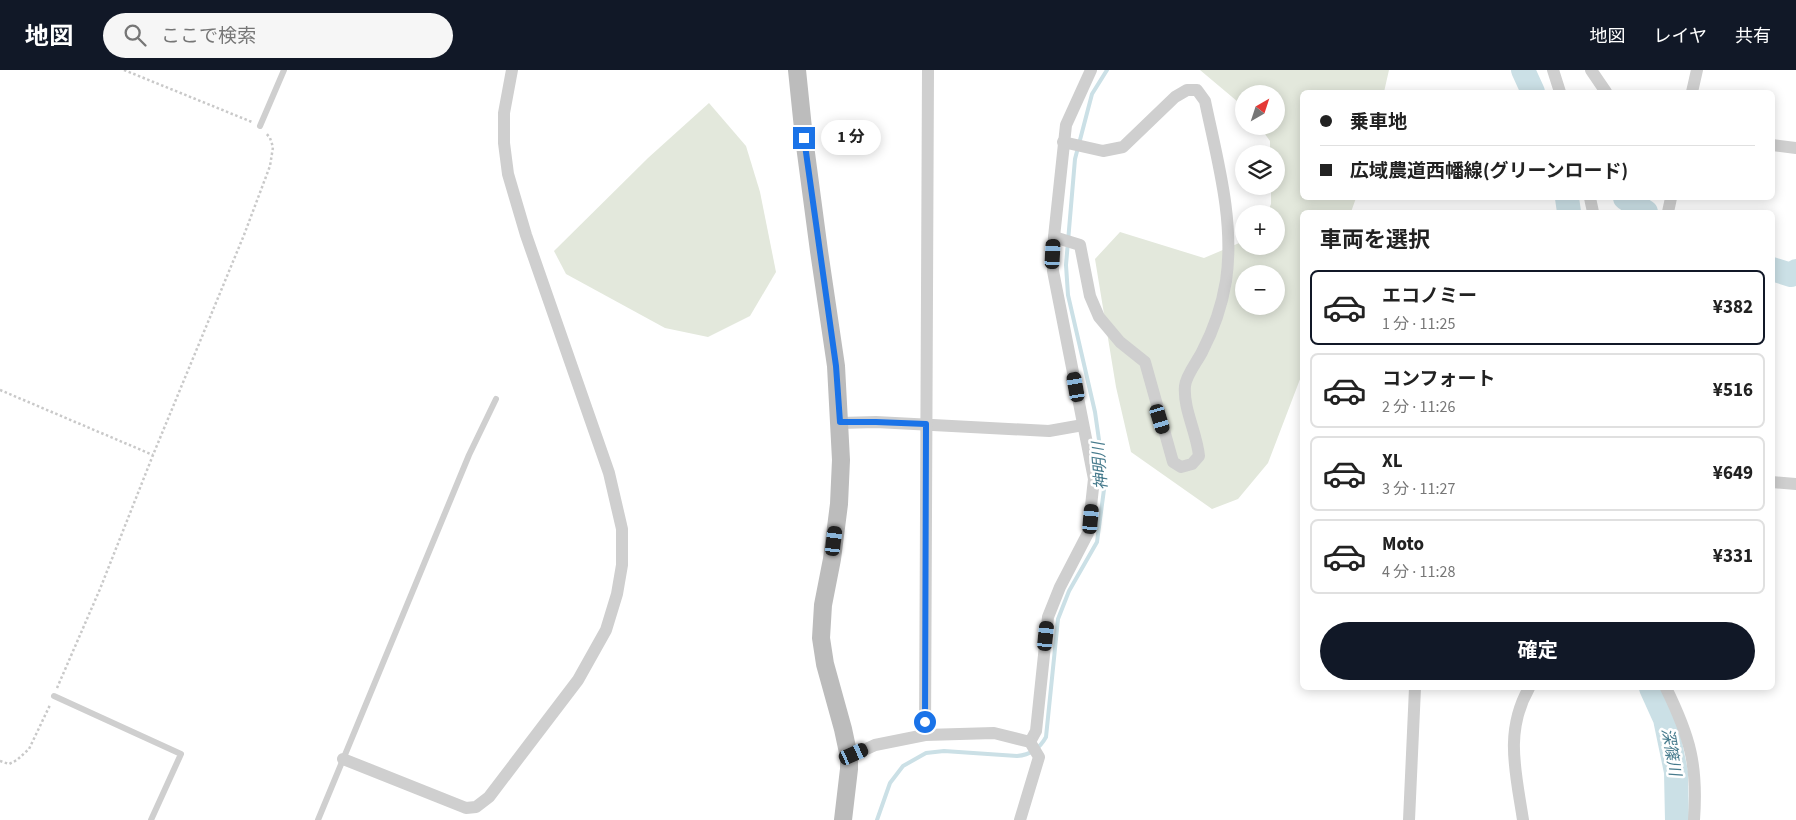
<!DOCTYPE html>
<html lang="ja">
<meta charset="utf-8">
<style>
body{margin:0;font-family:"Source Sans 3","Noto Sans JP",sans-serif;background:#f6f6f6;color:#222;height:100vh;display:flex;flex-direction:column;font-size:19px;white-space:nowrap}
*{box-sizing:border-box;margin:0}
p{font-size:16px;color:#767676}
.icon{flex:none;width:28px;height:28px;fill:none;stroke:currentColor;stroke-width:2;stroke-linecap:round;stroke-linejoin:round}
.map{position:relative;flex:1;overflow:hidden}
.sheet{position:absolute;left:1300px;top:140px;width:475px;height:480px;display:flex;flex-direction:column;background:#fff;border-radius:8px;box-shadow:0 2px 12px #0003}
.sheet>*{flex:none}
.top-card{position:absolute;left:1300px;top:20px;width:475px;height:110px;border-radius:8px;box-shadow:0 2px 12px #0003;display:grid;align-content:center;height:110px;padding:0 20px;background:#fff}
.needle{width:32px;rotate:39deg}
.buttons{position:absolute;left:1235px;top:15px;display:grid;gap:10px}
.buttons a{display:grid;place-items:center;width:50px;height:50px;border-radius:50%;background:#fff;box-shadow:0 2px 12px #0003;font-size:25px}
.end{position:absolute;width:22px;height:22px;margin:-11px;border:6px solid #1a73e8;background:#fff;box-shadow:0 0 0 2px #fff}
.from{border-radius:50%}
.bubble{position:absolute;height:35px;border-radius:18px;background:#fff;box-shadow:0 2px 12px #0003;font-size:16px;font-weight:700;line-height:35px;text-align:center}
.car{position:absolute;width:15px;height:30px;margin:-15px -8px;border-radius:6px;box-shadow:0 0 4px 1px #0007;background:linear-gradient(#222 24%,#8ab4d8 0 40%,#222 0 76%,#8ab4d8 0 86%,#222 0)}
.top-card b{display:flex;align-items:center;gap:18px;height:48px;font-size:19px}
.top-card b+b{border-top:1px solid #e0e0e0}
.top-card i{width:12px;height:12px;background:#222}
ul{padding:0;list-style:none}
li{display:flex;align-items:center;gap:15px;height:75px;margin:0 10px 8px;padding:0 10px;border:2px solid #e0e0e0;border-radius:8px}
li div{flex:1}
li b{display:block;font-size:19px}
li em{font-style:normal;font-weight:700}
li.on{border-color:#111827}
li>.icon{width:45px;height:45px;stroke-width:1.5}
h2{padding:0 20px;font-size:22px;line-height:60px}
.button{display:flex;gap:10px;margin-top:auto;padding:10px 20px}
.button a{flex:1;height:58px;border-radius:30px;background:#111827;color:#fff;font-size:20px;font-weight:700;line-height:58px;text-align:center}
header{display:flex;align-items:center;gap:30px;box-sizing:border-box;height:70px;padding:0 25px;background:#111827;color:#fff}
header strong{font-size:24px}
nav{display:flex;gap:28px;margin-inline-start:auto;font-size:18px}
.search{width:350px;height:45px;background:#f6f6f6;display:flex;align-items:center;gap:12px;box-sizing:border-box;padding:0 18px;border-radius:28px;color:#767676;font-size:19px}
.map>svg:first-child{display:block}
</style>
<header>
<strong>地図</strong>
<div class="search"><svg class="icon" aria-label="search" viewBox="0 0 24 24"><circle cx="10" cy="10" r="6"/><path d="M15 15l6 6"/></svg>ここで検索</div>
<nav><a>地図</a><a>レイヤ</a><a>共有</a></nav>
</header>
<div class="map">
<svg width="1796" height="750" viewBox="0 0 1796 750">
<rect width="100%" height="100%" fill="#fff"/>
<g fill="#e3e8dc" fill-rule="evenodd">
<path d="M 1200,0 L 1389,0 L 1384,22 L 1302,22 L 1302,128 L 1356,128 L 1351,142 L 1302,142 L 1302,304 L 1268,393 L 1238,429 L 1212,439 L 1131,382 L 1116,317 L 1095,189 L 1120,162 L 1204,188 L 1244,171 L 1244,176 L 1276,176 L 1276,144 L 1267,144 L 1271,134 L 1271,116 L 1276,116 L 1276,84 L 1270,84 L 1270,71 L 1259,56 L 1276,56 L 1276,24 L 1244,24 L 1244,37 ZM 1244,204 L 1276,204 L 1276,236 L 1244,236 Z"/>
<polygon points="709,33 746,76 760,122 776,202 750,246 708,267 665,258 566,204 554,181 648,88"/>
</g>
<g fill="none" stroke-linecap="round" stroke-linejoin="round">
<path stroke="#cbe0e6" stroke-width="4" d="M 877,750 L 890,713 L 903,696 L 926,683 L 944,681 L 1017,686 C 1030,685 1040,678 1046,667 L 1058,549 L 1069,521 L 1097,472 L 1105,412 L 1095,342 L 1068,225 L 1066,195 L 1075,89 L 1092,24 L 1107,0"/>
<g stroke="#cbe0e6" stroke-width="24">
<polyline points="1523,0 1533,22"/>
<polyline points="1567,128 1569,142"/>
<polyline points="1625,128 1646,142"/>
<polyline points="1772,199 1791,205 1796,201"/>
<polyline points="1651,618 1665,649 1676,702 1677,750"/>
</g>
<g stroke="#c9c9c9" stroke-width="2.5" stroke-dasharray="2.5 2.5" stroke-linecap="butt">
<polyline points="124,0 252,52"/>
<polyline points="0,320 153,385"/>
<polyline points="57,618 100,519 153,385 244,165 270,96 273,77 270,68 266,63"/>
<polyline points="0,691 9,694 17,690 29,679 50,635"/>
</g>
<g stroke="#cfcfcf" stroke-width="6">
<polyline points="260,56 284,0"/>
<polyline points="54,626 181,684 151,750"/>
<polyline points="318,750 469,385 496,329"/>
</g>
<g stroke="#cfcfcf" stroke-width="12">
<polyline points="1553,0 1560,22"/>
<polyline points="1591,0 1606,22"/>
<polyline points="1692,22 1697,0"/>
<polyline points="1772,75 1796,78"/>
<polyline points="1590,128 1593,142"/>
<polyline points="1668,142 1671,128"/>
<path d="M 1054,167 L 1080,175 L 1090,226 L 1099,247 L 1120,272 L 1145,292 L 1173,392 L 1181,397 L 1192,394 L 1199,386 C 1197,363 1183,339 1185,316 C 1186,305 1197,292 1202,282 C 1213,261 1222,235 1226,211 C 1235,151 1217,89 1205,31 L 1197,20 L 1187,20 L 1175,27 L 1123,77 L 1103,81 L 1063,72"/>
<polyline points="840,353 876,352 1049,361 1083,355"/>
<polyline points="1772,412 1796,414"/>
<path d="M 1666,618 C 1690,667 1698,695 1694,750"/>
<polyline points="925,665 928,0"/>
<polyline points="1030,672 1036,661 1048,547 1060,517 1088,463 1094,409 1053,201 1054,167 1066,55 1091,0"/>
<polyline points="849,687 875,675 925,665 994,663 1030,672 1039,687 1020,750"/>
<polyline points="343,689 466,738 476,737 489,727 578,610 606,560 617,524 622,495 622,459 609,403 526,165 508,104 504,73 504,43 512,0"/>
<polyline points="1409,750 1415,618"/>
<path d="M 1523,750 C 1516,703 1504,662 1529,618"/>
</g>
<polyline stroke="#bcbcbc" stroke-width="18" points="797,0 804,68 819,181 836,296 841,390 839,434 832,489 823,535 821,568 825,594 843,659 849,687 849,699 843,750"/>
</g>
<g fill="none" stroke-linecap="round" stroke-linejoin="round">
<polyline stroke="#1a73e8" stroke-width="6" points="804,68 836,296 840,352 876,352 926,354 925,652"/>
</g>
<g text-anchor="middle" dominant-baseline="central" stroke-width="5" stroke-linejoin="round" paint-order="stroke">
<g font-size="16" font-style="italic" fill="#477b8d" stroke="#fff">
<text transform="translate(1100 396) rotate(-94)">神明川</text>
<text transform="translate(1671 682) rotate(80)">深篠川</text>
</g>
</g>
</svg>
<div class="buttons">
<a><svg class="needle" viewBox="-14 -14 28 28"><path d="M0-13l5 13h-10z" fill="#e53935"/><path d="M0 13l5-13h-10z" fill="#767676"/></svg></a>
<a><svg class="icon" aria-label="layers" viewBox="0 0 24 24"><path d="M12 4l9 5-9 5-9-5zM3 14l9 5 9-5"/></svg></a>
<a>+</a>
<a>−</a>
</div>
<i class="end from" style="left:925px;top:652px"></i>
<i class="end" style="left:804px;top:68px"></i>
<div class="bubble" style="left:821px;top:50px;width:60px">1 分</div>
<i class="car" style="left:1053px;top:184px;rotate:3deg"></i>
<i class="car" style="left:1076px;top:317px;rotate:350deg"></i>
<i class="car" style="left:1160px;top:349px;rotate:163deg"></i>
<i class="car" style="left:1091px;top:449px;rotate:5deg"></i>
<i class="car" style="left:834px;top:471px;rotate:7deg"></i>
<i class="car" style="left:1046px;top:566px;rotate:6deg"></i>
<i class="car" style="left:854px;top:684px;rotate:66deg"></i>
<div class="top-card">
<b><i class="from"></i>乗車地</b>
<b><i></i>広域農道西幡線(グリーンロード)</b>
</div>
<section class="sheet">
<h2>車両を選択</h2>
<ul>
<li class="on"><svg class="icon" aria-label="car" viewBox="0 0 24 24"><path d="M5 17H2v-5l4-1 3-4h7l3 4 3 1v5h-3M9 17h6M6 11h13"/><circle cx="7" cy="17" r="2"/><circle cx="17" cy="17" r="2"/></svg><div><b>エコノミー</b><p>1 分 · 11:25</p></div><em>¥382</em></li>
<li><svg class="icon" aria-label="car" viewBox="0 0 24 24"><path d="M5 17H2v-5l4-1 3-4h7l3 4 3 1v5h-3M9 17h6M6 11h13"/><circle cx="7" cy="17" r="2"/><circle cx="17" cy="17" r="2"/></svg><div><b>コンフォート</b><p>2 分 · 11:26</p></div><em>¥516</em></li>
<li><svg class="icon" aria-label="car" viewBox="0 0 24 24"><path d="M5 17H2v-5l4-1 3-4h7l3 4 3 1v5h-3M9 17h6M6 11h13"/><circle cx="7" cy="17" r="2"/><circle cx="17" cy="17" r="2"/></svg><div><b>XL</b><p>3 分 · 11:27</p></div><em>¥649</em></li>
<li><svg class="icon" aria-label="car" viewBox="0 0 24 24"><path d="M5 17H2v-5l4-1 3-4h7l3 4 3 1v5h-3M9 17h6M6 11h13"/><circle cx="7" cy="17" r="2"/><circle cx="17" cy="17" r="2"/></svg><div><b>Moto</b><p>4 分 · 11:28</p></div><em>¥331</em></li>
</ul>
<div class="button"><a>確定</a></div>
</section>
</div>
